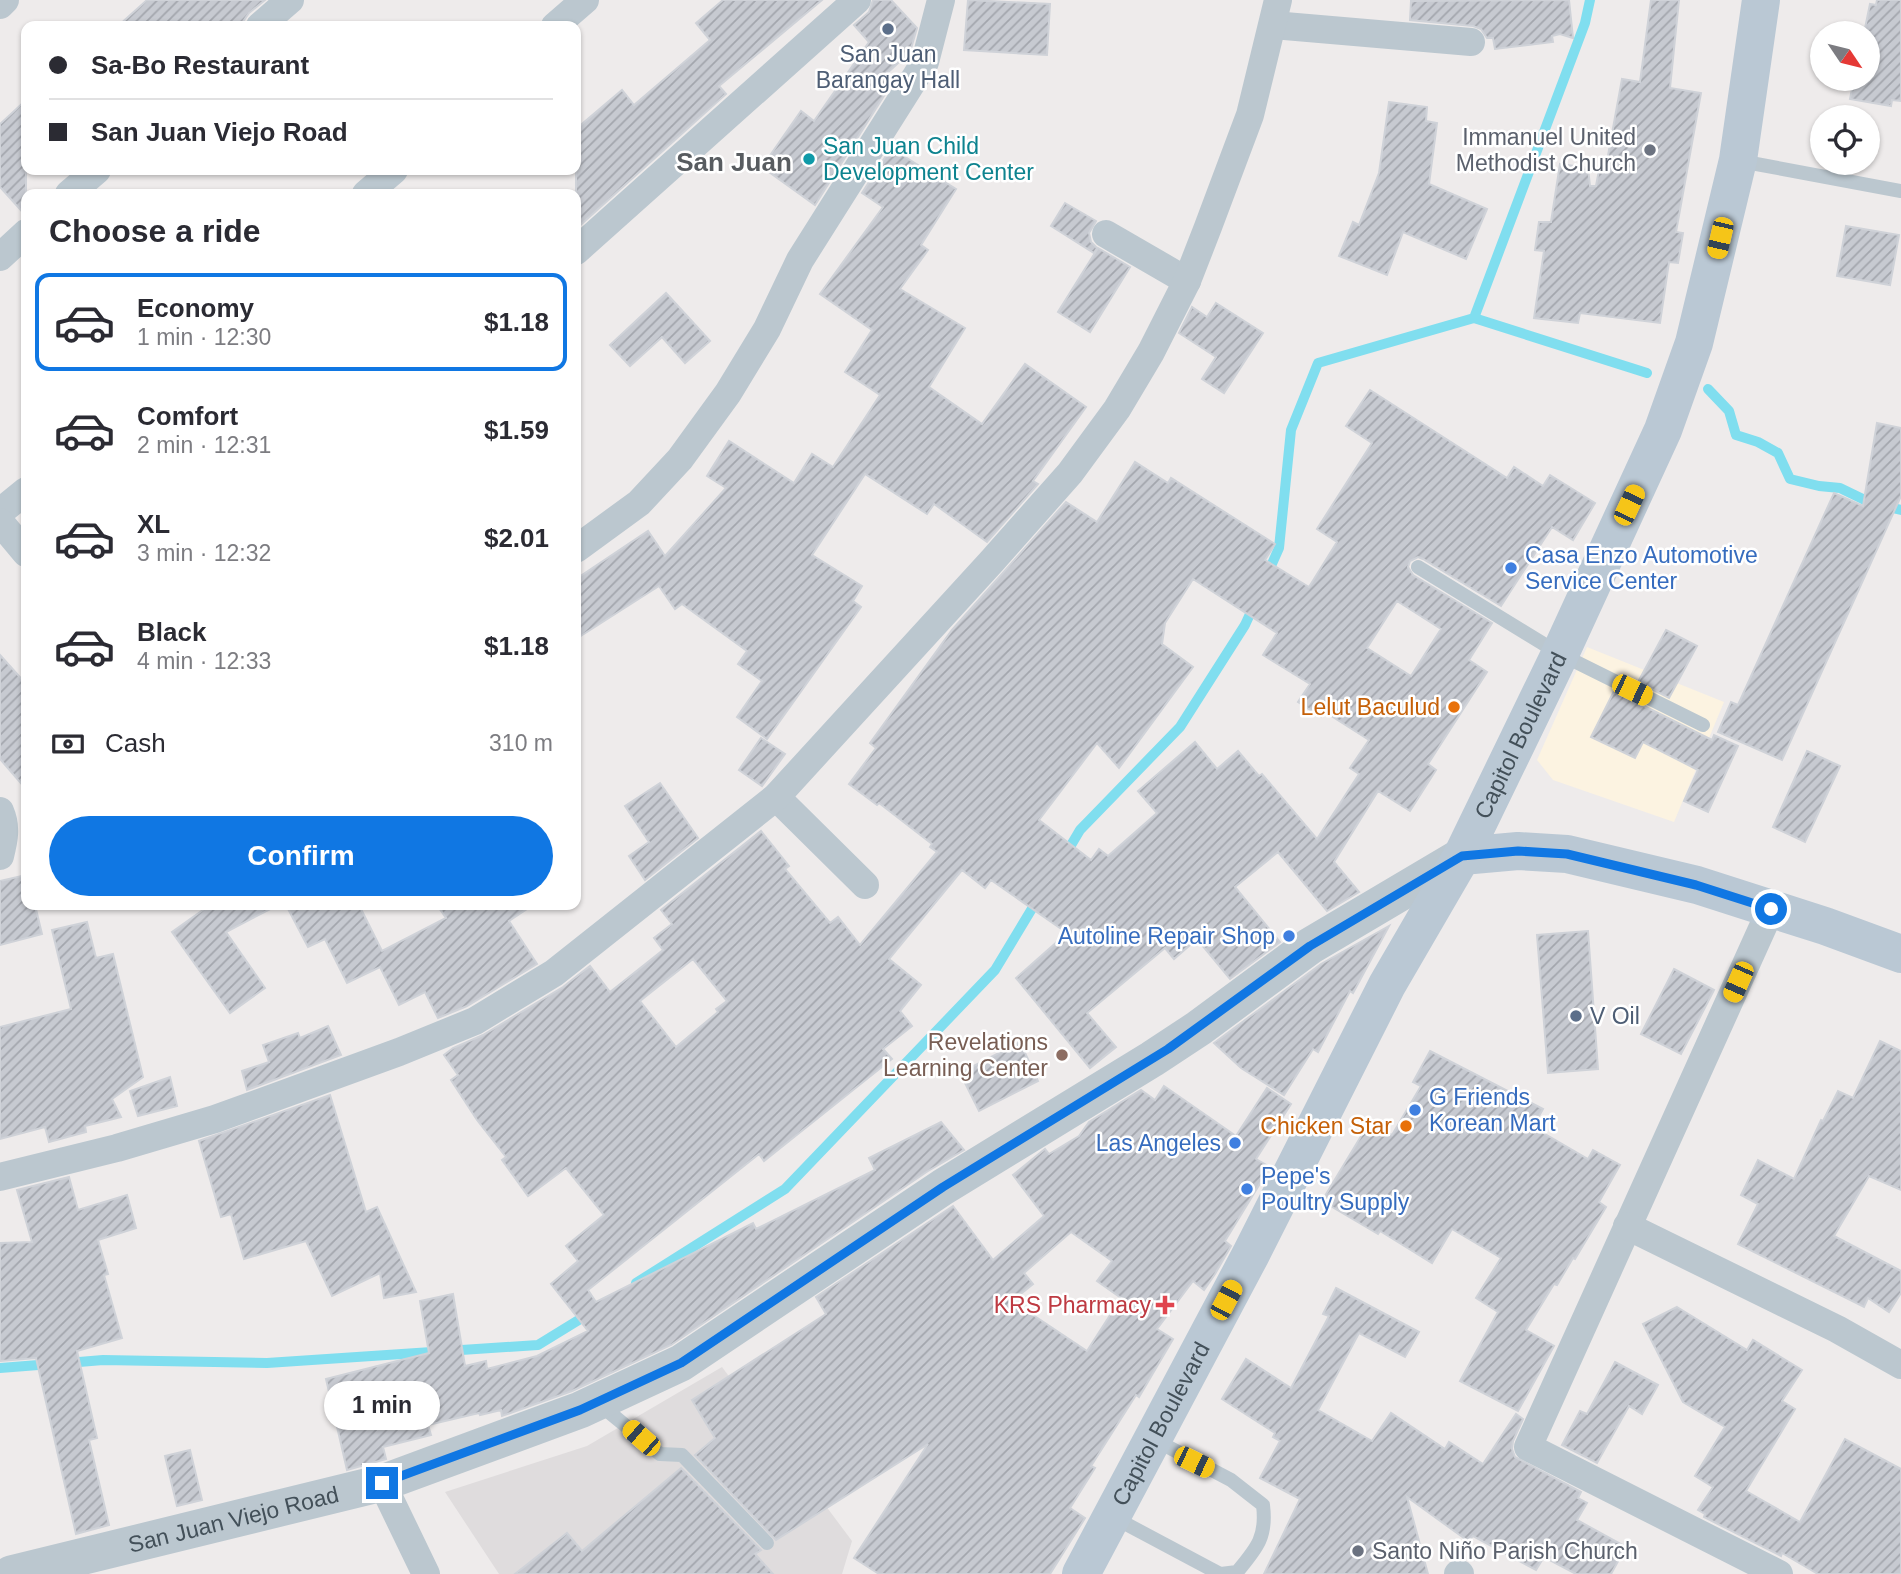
<!DOCTYPE html>
<meta charset="utf-8">
<style>
body{margin:0;font-family:Helvetica,sans-serif;background:#f2f2f3;color:#2b2b33;height:100vh;display:flex;flex-direction:column;font-size:26px;white-space:nowrap}
*{box-sizing:border-box;margin:0}
p{font-size:23px;color:#7c7c81}
.icon{flex:none;width:38px;height:38px;fill:none;stroke:currentColor;stroke-width:2;stroke-linecap:round;stroke-linejoin:round}
.map{position:relative;flex:1;overflow:hidden}
.drawer{position:absolute;left:21px;top:189px;width:560px;height:721px;display:flex;flex-direction:column;background:#fff;border-radius:14px;box-shadow:0 2px 5px #0004}
.drawer>*{flex:none}
.banner{position:absolute;left:21px;top:21px;width:560px;height:154px;border-radius:14px;box-shadow:0 2px 5px #0004;display:grid;align-content:center;height:154px;padding:0 28px;background:#fff}
.needle{width:46px;rotate:125deg}
.tools{position:absolute;left:1810px;top:21px;display:grid;gap:14px}
.tools a{display:grid;place-items:center;width:70px;height:70px;border-radius:50%;background:#fff;box-shadow:0 2px 5px #0004;font-size:35px}
.end{position:absolute;width:32px;height:32px;margin:-16px;border:9px solid #1077e3;background:#fff;box-shadow:0 0 0 4px #fff}
.from{border-radius:50%}
.bubble{position:absolute;height:49px;border-radius:24px;background:#fff;box-shadow:0 2px 5px #0004;font-size:23px;font-weight:700;line-height:49px;text-align:center}
.car{position:absolute;width:21px;height:42px;margin:-21px -10px;border-radius:9px;box-shadow:0 0 5px 2px #0007;background:linear-gradient(#f5c518 24%,#345 0 40%,#f5c518 0 76%,#345 0 86%,#f5c518 0)}
.banner b{display:flex;align-items:center;gap:24px;height:66px;font-size:26px}
.banner b+b{border-top:2px solid #e1e1e2}
.banner i{width:18px;height:18px;background:#2b2b33}
ul{padding:0;list-style:none}
li{display:flex;align-items:center;gap:21px;height:98px;margin:0 14px 10px;padding:0 14px;border:4px solid transparent;border-radius:14px}
li div{flex:1}
li b{display:block;font-size:26px}
li em{font-style:normal;font-weight:700}
li.on{border-color:#1077e3}
li>.icon{width:63px;height:63px;stroke-width:1.5}
h2{padding:0 28px;font-size:32px;line-height:84px}
.pay{display:flex;align-items:center;gap:18px;height:77px;padding:0 28px;font-size:26px}
.pay p{margin-inline-start:auto}
.button{display:flex;gap:14px;margin-top:auto;padding:14px 28px}
.button a{flex:1;height:80px;border-radius:42px;background:#1077e3;color:#fff;font-size:28px;font-weight:700;line-height:80px;text-align:center}
.map>svg:first-child{display:block}
</style>
<div class="map">
<svg width="1901" height="1574" viewBox="0 0 1901 1574">
<defs>
<pattern id="building-hatch" width="6" height="6" patternUnits="userSpaceOnUse" patternTransform="scale(1.75)"><rect width="6" height="6" fill="#c7cad1"/><path d="M-1 1l2-2M0 6l6-6M5 7l2-2" fill="none" stroke="#a3a6ad"/></pattern>
</defs>
<rect width="100%" height="100%" fill="#eeebeb"/>
<polygon fill="#fcf3e1" points="1587,647 1724,702 1674,822 1553,780 1537,760"/>
<polygon fill="#dfdcdd" points="722,1367 852,1541 842,1574 499,1574 445,1492 587,1446"/>
<g fill="none" stroke-linecap="round" stroke-linejoin="round">
<g stroke="#80deef" stroke-width="10">
<polyline points="1474,318 1647,373"/>
<polyline points="1708,389 1729,411 1736,435 1758,442 1778,453 1790,479 1819,486 1840,488 1871,503 1901,510"/>
<polyline points="1267,575 1279,548 1291,430 1318,363 1474,318 1585,23 1590,0"/>
<polyline points="1064,857 1080,830 1180,727 1245,625 1255,603"/>
<polyline points="636,1283 785,1189 995,970 1039,897"/>
<polyline points="67,1363 103,1360 267,1363 538,1345 590,1313"/>
<polyline points="0,1368 51,1364"/>
</g>
</g>
<g fill="url(#building-hatch)" stroke="#cfd2d8" stroke-width="2" fill-rule="evenodd">
<polygon points="147,0 265,0 249,13 240,26 118,26"/>
<polygon points="723,0 822,0 719,86 726,94 576,229 576,129 622,90 634,105 710,40 696,23"/>
<polygon points="873,0 891,0 917,28 910,52 883,77 892,83 815,205 762,167 801,111 814,121 869,42 854,25 869,12"/>
<polygon points="968,0 1050,4 1047,55 964,50"/>
<polygon points="1569,0 1573,38 1560,34 1552,36 1553,42 1495,49 1493,38 1487,38 1481,29 1473,26 1410,20 1411,1"/>
<polygon points="1651,0 1679,0 1670,88 1701,93 1676,232 1683,233 1678,263 1669,262 1660,323 1580,313 1578,323 1534,318 1544,251 1535,250 1539,222 1551,222 1560,164 1588,168 1590,186 1596,186 1599,170 1605,172 1622,79 1640,82"/>
<polygon points="1877,0 1901,0 1901,101 1892,100 1891,106 1850,99 1854,79 1867,79 1867,33 1864,33 1870,4 1876,5"/>
<polygon points="26,100 26,216 0,187 0,124"/>
<polygon points="1389,102 1427,107 1426,121 1437,123 1429,184 1487,209 1466,259 1403,232 1387,275 1339,256 1353,222 1359,225 1379,173"/>
<polygon points="891,148 956,189 921,245 928,250 900,289 965,328 929,387 982,424 1025,364 1086,407 1033,481 1038,484 987,542 934,504 927,514 865,474 812,555 862,586 853,601 861,607 767,739 737,717 762,681 738,664 747,651 682,604 675,609 659,586 576,639 576,579 648,531 665,556 726,488 707,476 729,441 794,483 812,454 833,467 880,395 845,372 872,330 820,294 883,207 862,193"/>
<polygon points="1065,203 1096,221 1089,233 1091,242 1097,248 1094,253 1051,226"/>
<polygon points="1846,226 1899,235 1890,285 1837,276"/>
<polygon points="1098,248 1130,267 1090,332 1058,312"/>
<polygon points="666,293 710,341 685,363 662,337 630,366 610,345"/>
<polygon points="1216,303 1263,333 1224,393 1202,379 1216,357 1179,333 1192,307 1207,317"/>
<path d="M 1370,390 L 1507,478 L 1514,467 L 1543,486 L 1550,475 L 1595,503 L 1573,540 L 1552,527 L 1501,606 L 1423,559 L 1418,557 L 1410,561 L 1408,567 L 1413,575 L 1492,623 L 1469,660 L 1487,672 L 1428,764 L 1436,770 L 1410,811 L 1378,791 L 1334,862 L 1359,892 L 1327,911 L 1278,852 L 1235,887 L 1280,942 L 1230,979 L 1197,939 L 1174,959 L 1165,948 L 1087,1013 L 1116,1047 L 1090,1068 L 1016,978 L 1067,933 L 991,880 L 985,888 L 962,870 L 889,959 L 921,985 L 900,1011 L 912,1026 L 883,1049 L 892,1059 L 764,1161 L 759,1154 L 588,1290 L 596,1302 L 753,1223 L 756,1229 L 875,1170 L 869,1158 L 941,1122 L 964,1150 L 928,1171 L 671,1345 L 572,1391 L 502,1416 L 501,1410 L 480,1415 L 479,1413 L 428,1425 L 431,1435 L 383,1447 L 386,1459 L 347,1470 L 326,1379 L 429,1353 L 420,1301 L 453,1294 L 465,1366 L 486,1361 L 487,1369 L 537,1356 L 588,1331 L 551,1284 L 578,1261 L 566,1246 L 604,1215 L 566,1168 L 528,1196 L 502,1160 L 506,1157 L 477,1120 L 451,1080 L 458,1075 L 444,1055 L 453,1048 L 483,1035 L 563,987 L 590,966 L 610,992 L 663,950 L 654,938 L 672,924 L 661,910 L 761,831 L 789,866 L 785,869 L 830,923 L 838,917 L 860,945 L 937,852 L 930,847 L 932,844 L 879,803 L 877,805 L 849,784 L 876,748 L 870,743 L 952,630 L 1066,502 L 1097,522 L 1135,462 L 1168,483 L 1171,478 L 1275,544 L 1265,560 L 1309,587 L 1337,542 L 1317,529 L 1372,443 L 1346,426 ZM 1193,579 L 1277,633 L 1263,655 L 1310,684 L 1298,702 L 1321,717 L 1325,712 L 1369,740 L 1350,768 L 1359,774 L 1317,839 L 1262,774 L 1259,776 L 1238,751 L 1217,769 L 1195,742 L 1138,791 L 1157,813 L 1108,856 L 1099,849 L 1091,860 L 1039,820 L 1097,743 L 1119,768 L 1193,667 L 1162,644 L 1165,623 ZM 1397,601 L 1441,629 L 1411,676 L 1367,648 ZM 693,959 L 727,1001 L 716,1009 L 718,1012 L 676,1047 L 640,1001 Z"/>
<polygon points="1877,423 1901,428 1901,496 1782,760 1718,732 1731,702 1738,705 1834,493 1863,506"/>
<polygon points="1666,630 1697,646 1669,698 1638,682"/>
<polygon points="0,655 26,684 26,789 0,759"/>
<polygon points="1614,691 1712,740 1714,735 1738,746 1708,812 1684,801 1698,770 1643,742 1635,758 1591,737"/>
<polygon points="761,738 785,754 762,786 739,770"/>
<polygon points="1807,751 1840,766 1805,842 1773,827"/>
<polygon points="660,783 698,838 645,880 629,856 649,842 625,806"/>
<polygon points="26,875 26,905 35,905 42,934 0,945 0,881"/>
<polygon points="210,905 278,905 226,932 265,988 230,1013 172,932"/>
<polygon points="286,905 359,905 382,951 446,918 437,905 533,905 509,921 537,964 467,1006 438,1018 425,992 399,1005 380,967 347,983 325,939 308,947"/>
<polygon points="87,922 96,958 113,954 143,1077 112,1099 121,1117 85,1126 86,1132 49,1142 45,1127 0,1139 0,1027 71,1009 52,930"/>
<polygon points="1389,926 1353,993 1350,991 1318,1052 1313,1049 1284,1095 1241,1068 1214,1043 1321,964"/>
<polygon points="1588,931 1598,1069 1548,1073 1537,935"/>
<polygon points="1674,969 1714,990 1681,1054 1641,1034"/>
<polygon points="328,1026 341,1055 247,1090 242,1071 269,1062 263,1045 298,1033 300,1038"/>
<polygon points="1880,1041 1901,1051 1901,1190 1869,1176 1834,1236 1901,1271 1901,1293 1889,1312 1868,1298 1864,1307 1738,1244 1758,1204 1741,1195 1758,1160 1794,1179 1821,1120 1823,1121 1838,1091 1853,1098"/>
<polygon points="1020,1042 1038,1081 979,1111 960,1073"/>
<polygon points="1430,1051 1543,1109 1533,1127 1588,1159 1593,1150 1620,1165 1599,1202 1606,1207 1575,1259 1573,1258 1557,1285 1554,1284 1526,1330 1554,1346 1518,1411 1460,1381 1498,1312 1476,1298 1501,1258 1452,1229 1432,1263 1380,1231 1378,1234 1322,1201 1369,1123 1392,1135 1421,1086 1413,1082"/>
<polygon points="170,1077 177,1106 138,1116 130,1091"/>
<path d="M 1164,1086 L 1236,1136 L 1267,1088 L 1291,1104 L 1256,1159 L 1270,1167 L 1225,1241 L 1231,1246 L 1215,1274 L 1204,1290 L 1193,1281 L 1157,1329 L 1173,1339 L 1139,1397 L 1136,1395 L 1091,1466 L 1095,1468 L 1070,1508 L 1085,1518 L 1050,1574 L 879,1574 L 854,1558 L 928,1444 L 776,1540 L 695,1455 L 715,1438 L 692,1400 L 826,1314 L 816,1297 L 953,1206 L 993,1260 L 1044,1216 L 1013,1175 L 1045,1149 L 1049,1154 L 1079,1136 L 1089,1122 L 1141,1090 L 1155,1100 ZM 1071,1232 L 1112,1261 L 1097,1281 L 1121,1298 L 1087,1351 L 1012,1301 L 1033,1284 L 1024,1273 Z"/>
<polygon points="330,1095 366,1212 377,1207 416,1292 384,1298 380,1273 332,1296 306,1241 244,1259 231,1214 221,1217 199,1141"/>
<polygon points="69,1177 78,1210 127,1195 136,1228 98,1240 108,1274 104,1275 122,1338 77,1351 97,1438 89,1440 109,1525 76,1534 36,1358 0,1361 0,1243 32,1242 17,1190"/>
<polygon points="1336,1288 1419,1332 1405,1357 1359,1333 1318,1410 1372,1441 1391,1413 1445,1449 1449,1442 1483,1464 1516,1414 1523,1419 1513,1441 1512,1449 1515,1457 1581,1492 1578,1498 1587,1503 1577,1520 1626,1547 1611,1574 1576,1574 1544,1557 1536,1570 1473,1536 1468,1541 1407,1497 1428,1574 1264,1574 1300,1499 1260,1478 1280,1441 1273,1437 1275,1433 1222,1399 1246,1359 1291,1388 1329,1316 1323,1314"/>
<polygon points="1677,1307 1747,1350 1753,1340 1802,1370 1782,1401 1795,1409 1746,1491 1800,1522 1845,1439 1901,1469 1901,1574 1818,1574 1782,1553 1781,1556 1704,1517 1705,1514 1698,1510 1713,1487 1695,1476 1725,1427 1683,1402 1643,1324"/>
<polygon points="1615,1362 1658,1385 1642,1414 1629,1406 1597,1463 1562,1445 1580,1411 1587,1414"/>
<polygon points="190,1450 202,1500 177,1506 165,1456"/>
<polygon points="681,1468 761,1550 755,1554 773,1574 515,1574 567,1533 582,1551"/>
</g>
<g fill="none" stroke-linecap="round" stroke-linejoin="round">
<g stroke="#bbc7cf" stroke-width="14">
<polyline points="1740,161 1901,191"/>
<polyline points="1418,567 1560,654 1703,725"/>
<polyline points="598,1403 660,1454 682,1455 767,1543"/>
<path d="M 1155,1440 L 1231,1480 L 1263,1505 C 1267,1537 1257,1548 1237,1572 L 1221,1574"/>
<polyline points="1113,1517 1220,1574"/>
</g>
<g stroke="#bbc7cf" stroke-width="28">
<polyline points="0,5 5,0"/>
<polyline points="1273,25 1471,42"/>
<polyline points="260,26 290,0"/>
<polyline points="555,26 585,0"/>
<polyline points="69,194 97,170"/>
<polyline points="366,194 394,170"/>
<polyline points="1106,234 1187,281"/>
<polyline points="576,251 857,0"/>
<polyline points="0,257 26,233"/>
<polyline points="0,512 26,491"/>
<polyline points="0,522 26,553"/>
<polyline points="576,549 639,503 680,459 728,393 767,329 800,260 925,62 941,0"/>
<polyline points="776,797 865,885"/>
<path d="M 0,811 C 7,827 4,840 0,856"/>
<polyline points="1771,909 1528,1447 1779,1574"/>
<polyline points="0,1177 117,1148 215,1119 399,1052 475,1021 554,973 776,797 992,561 1070,473 1117,409 1151,352 1187,281 1208,227 1250,115 1278,0"/>
<polyline points="1627,1226 1837,1329 1901,1365"/>
<polyline points="382,1483 426,1574"/>
<polyline points="1458,1574 1460,1574"/>
</g>
<path stroke="#bbc7cf" stroke-width="37" id="s1" d="M 11,1574 L 382,1483 L 580,1410 L 681,1363 L 943,1187 L 1152,1059 L 1199,1028 L 1310,946 L 1462,856"/>
<g stroke="#bac8d4" stroke-width="38">
<polyline points="1462,856 1518,851 1567,854 1697,885 1825,926 1901,954"/>
<path id="s2" d="M 1081,1574 L 1251,1254 L 1387,985 L 1462,856 L 1560,654 L 1663,430 L 1694,343 L 1738,160 L 1761,0"/>
</g>
</g>
<g fill="none" stroke-linecap="round" stroke-linejoin="round">
<polyline stroke="#1077e3" stroke-width="9" points="382,1483 580,1410 681,1363 943,1187 1168,1049 1310,946 1462,856 1518,851 1567,854 1696,885 1771,909"/>
</g>
<g fill="#5c6f8a" stroke="#fff" stroke-width="2.5">
<circle cx="888" cy="29" r="7"/>
<circle cx="1576" cy="1016" r="7"/>
</g>
<g fill="#6b7280" stroke="#fff" stroke-width="2.5">
<circle cx="1650" cy="150" r="7"/>
<circle cx="1358" cy="1551" r="7"/>
</g>
<circle fill="#0f9aa8" stroke="#fff" stroke-width="2.5" cx="809" cy="159" r="7"/>
<g fill="#3f7fe0" stroke="#fff" stroke-width="2.5">
<circle cx="1511" cy="568" r="7"/>
<circle cx="1289" cy="936" r="7"/>
<circle cx="1415" cy="1110" r="7"/>
<circle cx="1235" cy="1143" r="7"/>
<circle cx="1247" cy="1189" r="7"/>
</g>
<g fill="#e8710a" stroke="#fff" stroke-width="2.5">
<circle cx="1454" cy="707" r="7"/>
<circle cx="1406" cy="1126" r="7"/>
</g>
<circle fill="#8d6e63" stroke="#fff" stroke-width="2.5" cx="1062" cy="1055" r="7"/>
<path fill="#e0444e" stroke="#fff" stroke-width="2.5" d="M1161.5 1294.5h7v7h7v7h-7v7h-7v-7h-7v-7h7z"/>
<g text-anchor="middle" dominant-baseline="central" stroke-width="5" stroke-linejoin="round" paint-order="stroke">
<g font-size="23" fill="#4e5e75" stroke="#fff">
<text x="888" y="54">San Juan<tspan x="888" dy="26">Barangay Hall</tspan></text>
<text x="1590" y="1016" text-anchor="start">V Oil</text>
</g>
<g font-size="23" fill="#5b616d" stroke="#fff" text-anchor="end">
<text x="1636" y="137">Immanuel United<tspan x="1636" dy="26">Methodist Church</tspan></text>
<text x="1372" y="1551" text-anchor="start">Santo Niño Parish Church</text>
</g>
<g font-size="23" fill="#0d838f" stroke="#fff" text-anchor="start">
<text x="823" y="146">San Juan Child<tspan x="823" dy="26">Development Center</tspan></text>
</g>
<g font-size="23" fill="#366cbe" stroke="#fff" text-anchor="start">
<text x="1525" y="555">Casa Enzo Automotive<tspan x="1525" dy="26">Service Center</tspan></text>
<text x="1275" y="936" text-anchor="end">Autoline Repair Shop</text>
<text x="1429" y="1097">G Friends<tspan x="1429" dy="26">Korean Mart</tspan></text>
<text x="1221" y="1143" text-anchor="end">Las Angeles</text>
<text x="1261" y="1176">Pepe's<tspan x="1261" dy="26">Poultry Supply</tspan></text>
</g>
<g font-size="23" fill="#c56008" stroke="#fff" text-anchor="end">
<text x="1440" y="707">Lelut Baculud</text>
<text x="1392" y="1126">Chicken Star</text>
</g>
<g font-size="23" fill="#435059" stroke="#fff">
<text stroke="none"><textPath href="#s2" startOffset="947">Capitol Boulevard</textPath></text>
<text stroke="none"><textPath href="#s2" startOffset="170">Capitol Boulevard</textPath></text>
<text stroke="none"><textPath href="#s1" startOffset="229">San Juan Viejo Road</textPath></text>
</g>
<g font-size="23" fill="#785e54" stroke="#fff" text-anchor="end">
<text x="1048" y="1042">Revelations<tspan x="1048" dy="26">Learning Center</tspan></text>
</g>
<g font-size="23" fill="#be3a42" stroke="#fff" text-anchor="end">
<text x="1151" y="1305">KRS Pharmacy</text>
</g>
<g font-size="26" font-weight="bold" fill="#585c60" stroke="#fff">
<text x="734" y="162">San Juan</text>
</g>
</g>
</svg>
<div class="tools">
<a><svg class="needle" viewBox="-14 -14 28 28"><path d="M0-13l5 13h-10z" fill="#e53935"/><path d="M0 13l5-13h-10z" fill="#7c7c81"/></svg></a>
<a><svg class="icon" aria-label="locate" viewBox="0 0 24 24"><circle cx="12" cy="12" r="6"/><path d="M12 2v4M12 18v4M2 12h4M18 12h4"/></svg></a>
</div>
<i class="end from" style="left:1771px;top:909px"></i>
<i class="end" style="left:382px;top:1483px"></i>
<div class="bubble" style="left:324px;top:1381px;width:116px">1 min</div>
<i class="car" style="left:1720px;top:238px;rotate:193deg"></i>
<i class="car" style="left:1629px;top:505px;rotate:25deg"></i>
<i class="car" style="left:1632px;top:690px;rotate:116deg"></i>
<i class="car" style="left:1738px;top:982px;rotate:204deg"></i>
<i class="car" style="left:1226px;top:1300px;rotate:28deg"></i>
<i class="car" style="left:641px;top:1438px;rotate:311deg"></i>
<i class="car" style="left:1194px;top:1462px;rotate:116deg"></i>
<div class="banner">
<b><i class="from"></i>Sa-Bo Restaurant</b>
<b><i></i>San Juan Viejo Road</b>
</div>
<section class="drawer">
<h2>Choose a ride</h2>
<ul>
<li class="on"><svg class="icon" aria-label="car" viewBox="0 0 24 24"><path d="M5 17H2v-5l4-1 3-4h7l3 4 3 1v5h-3M9 17h6M6 11h13"/><circle cx="7" cy="17" r="2"/><circle cx="17" cy="17" r="2"/></svg><div><b>Economy</b><p>1 min · 12:30</p></div><em>$1.18</em></li>
<li><svg class="icon" aria-label="car" viewBox="0 0 24 24"><path d="M5 17H2v-5l4-1 3-4h7l3 4 3 1v5h-3M9 17h6M6 11h13"/><circle cx="7" cy="17" r="2"/><circle cx="17" cy="17" r="2"/></svg><div><b>Comfort</b><p>2 min · 12:31</p></div><em>$1.59</em></li>
<li><svg class="icon" aria-label="car" viewBox="0 0 24 24"><path d="M5 17H2v-5l4-1 3-4h7l3 4 3 1v5h-3M9 17h6M6 11h13"/><circle cx="7" cy="17" r="2"/><circle cx="17" cy="17" r="2"/></svg><div><b>XL</b><p>3 min · 12:32</p></div><em>$2.01</em></li>
<li><svg class="icon" aria-label="car" viewBox="0 0 24 24"><path d="M5 17H2v-5l4-1 3-4h7l3 4 3 1v5h-3M9 17h6M6 11h13"/><circle cx="7" cy="17" r="2"/><circle cx="17" cy="17" r="2"/></svg><div><b>Black</b><p>4 min · 12:33</p></div><em>$1.18</em></li>
</ul>
<div class="pay"><svg class="icon" aria-label="cash" viewBox="0 0 24 24"><path d="M3 7h18v10H3z"/><circle cx="12" cy="12" r="2"/></svg>Cash<p>310 m</p></div>
<div class="button"><a>Confirm</a></div>
</section>
</div>
